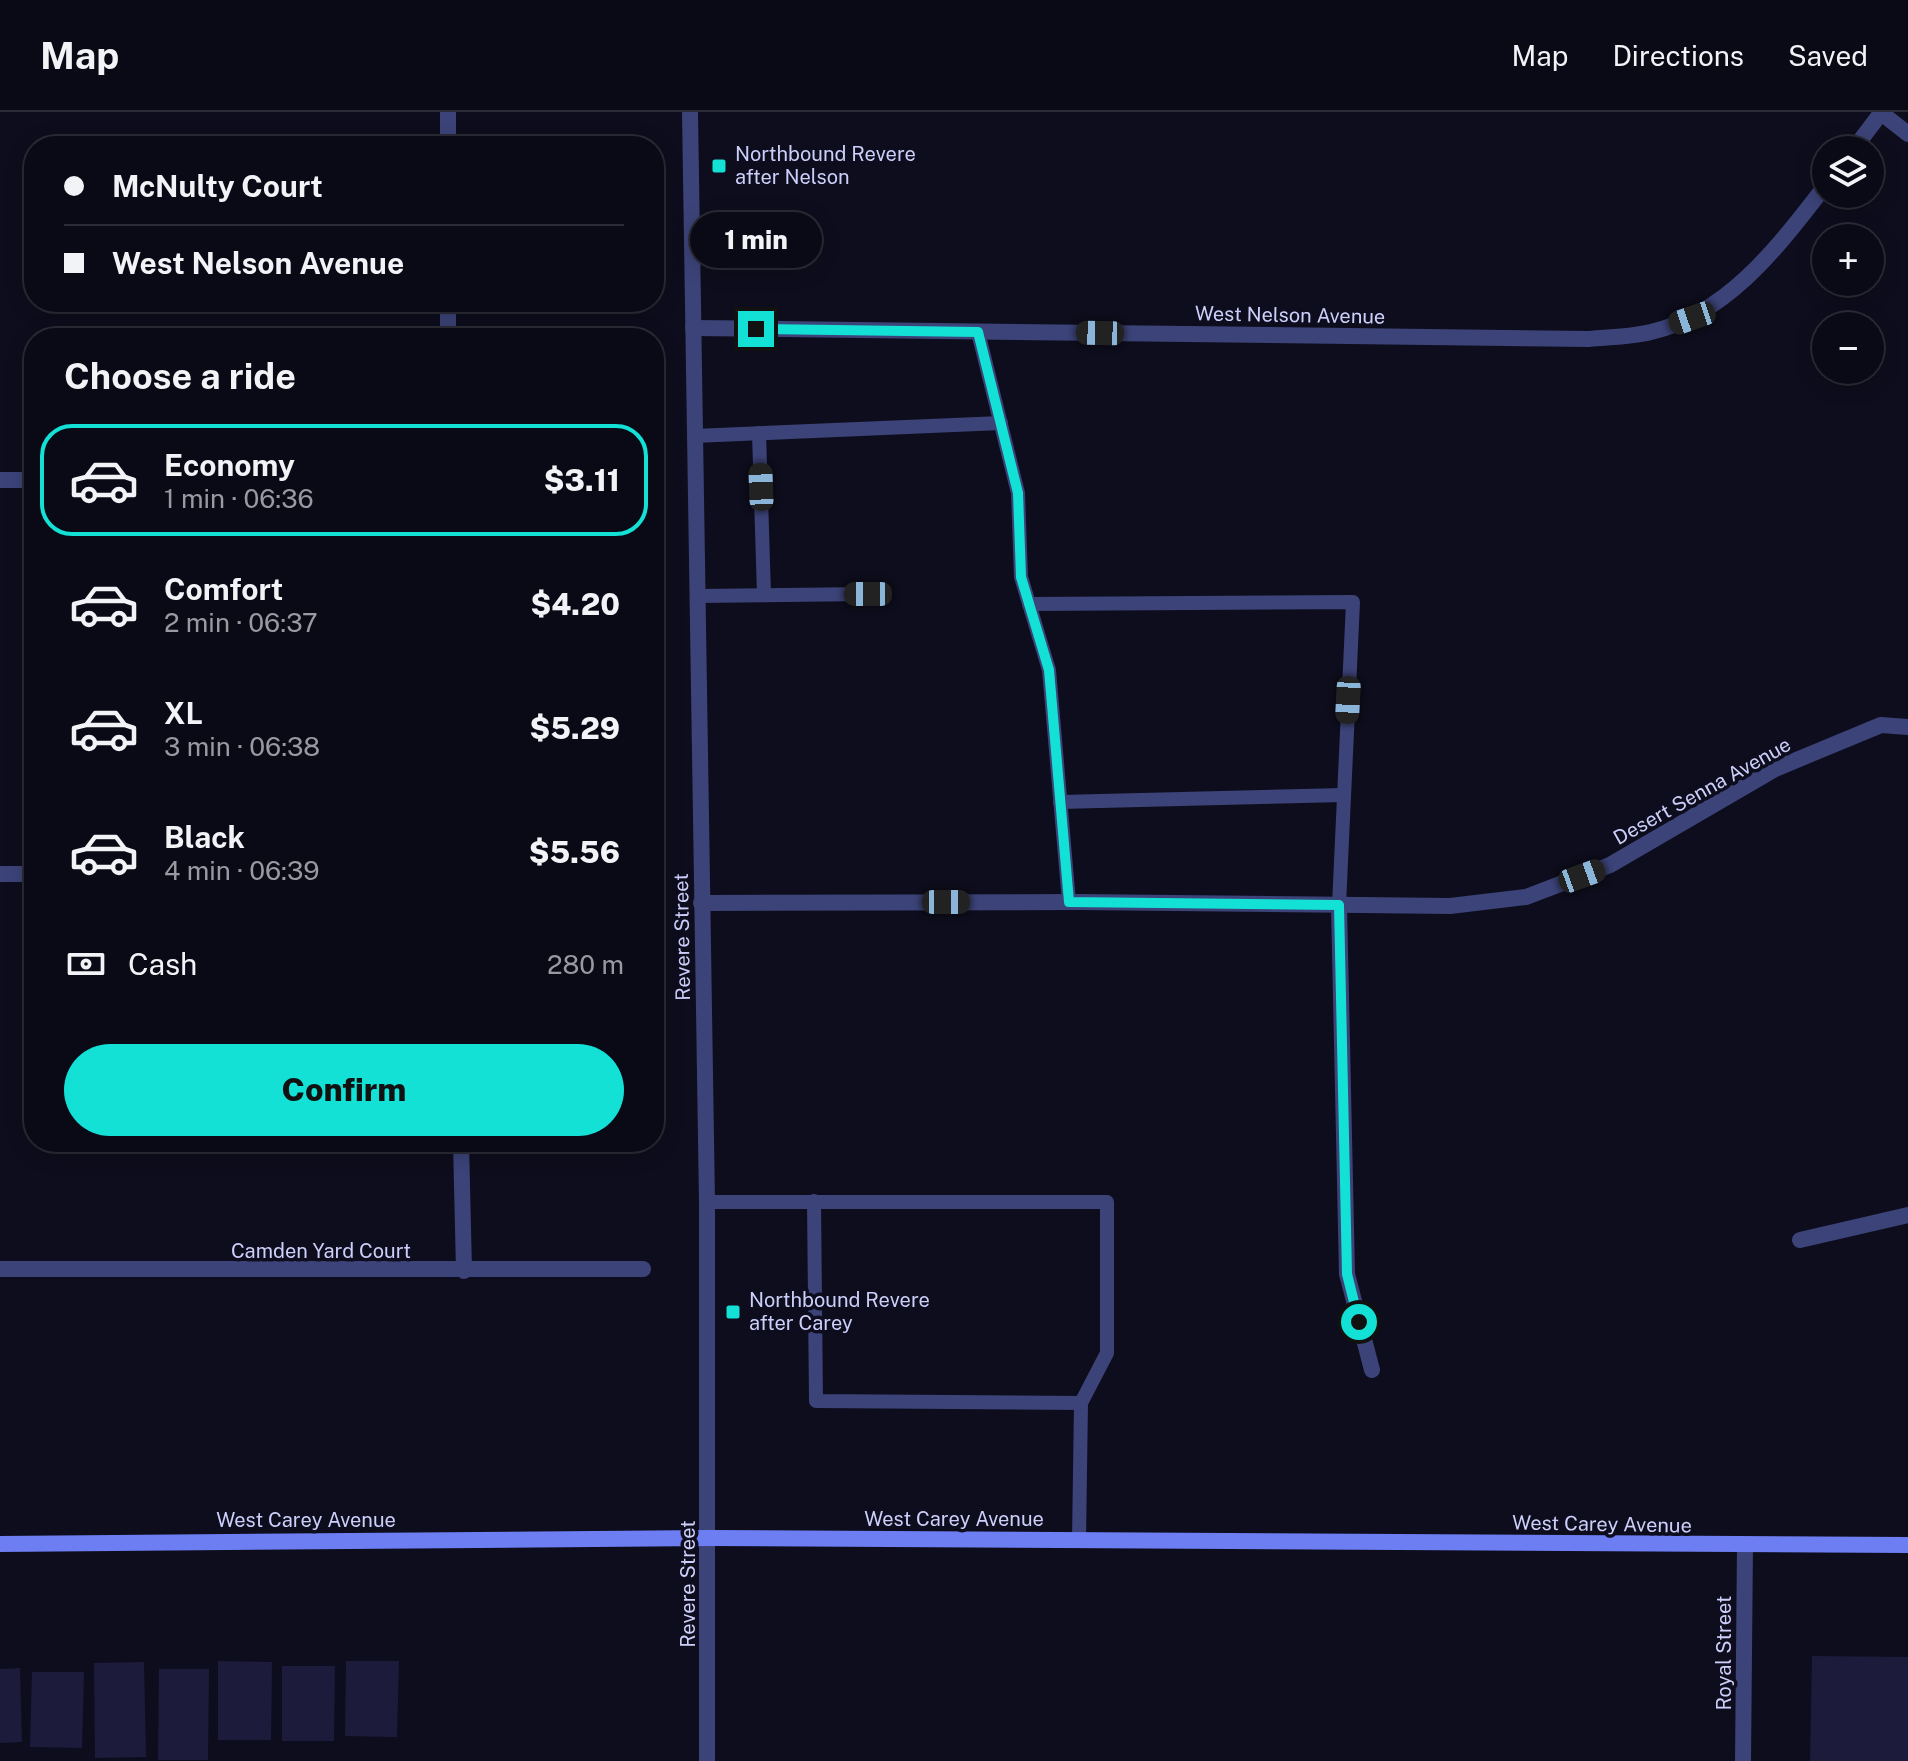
<!DOCTYPE html>
<meta charset="utf-8">
<style>
body{margin:0;font-family:"Public Sans",sans-serif;background:#181823;color:#f1f3f6;height:100vh;display:flex;flex-direction:column;font-size:30px;white-space:nowrap}
*{box-sizing:border-box;margin:0}
p{font-size:26px;color:#999aa1}
.icon{flex:none;width:44px;height:44px;fill:none;stroke:currentColor;stroke-width:2;stroke-linecap:round;stroke-linejoin:round}
.map{position:relative;flex:1;overflow:hidden}
.details{position:absolute;left:24px;top:216px;width:640px;height:824px;display:flex;flex-direction:column;background:#0a0a16;border-radius:32px;box-shadow:0 4px 20px #0003,0 0 0 2px #2a2b35}
.details>*{flex:none}
.top-card{position:absolute;left:24px;top:24px;width:640px;height:176px;border-radius:32px;box-shadow:0 4px 20px #0003,0 0 0 2px #2a2b35;display:grid;align-content:center;height:176px;padding:0 40px;background:#0a0a16}
.controls{position:absolute;left:1812px;top:24px;display:grid;gap:16px}
.controls a{display:grid;place-items:center;width:72px;height:72px;border-radius:50%;background:#0a0a16;box-shadow:0 4px 20px #0003,0 0 0 2px #2a2b35;font-size:40px}
.end{position:absolute;width:36px;height:36px;margin:-18px;border:10px solid #13e1d6;background:#111;box-shadow:0 0 0 4px #111}
.from{border-radius:50%}
.bubble{position:absolute;height:56px;border-radius:28px;background:#0a0a16;box-shadow:0 4px 20px #0003,0 0 0 2px #2a2b35;font-size:26px;font-weight:800;line-height:56px;text-align:center}
.car{position:absolute;width:24px;height:48px;margin:-24px -12px;border-radius:10px;box-shadow:0 0 6px 2px #0007;background:linear-gradient(#222 24%,#8ab4d8 0 40%,#222 0 76%,#8ab4d8 0 86%,#222 0)}
.top-card b{display:flex;align-items:center;gap:28px;height:76px;font-size:30px}
.top-card b+b{border-top:2px solid #2a2b35}
.top-card i{width:20px;height:20px;background:#f1f3f6}
ul{padding:0;list-style:none}
li{display:flex;align-items:center;gap:24px;height:112px;margin:0 16px 12px;padding:0 24px;border:4px solid transparent;border-radius:32px}
li div{flex:1}
li b{display:block;font-size:30px}
li em{font-style:normal;font-weight:800}
li.selected{border-color:#13e1d6}
li>.icon{width:72px;height:72px;stroke-width:1.5}
h2{padding:0 40px;font-size:36px;line-height:96px}
.pay{display:flex;align-items:center;gap:20px;height:88px;padding:0 40px;font-size:30px}
.pay p{margin-inline-start:auto}
.button{display:flex;gap:16px;margin-top:auto;padding:16px 40px}
.button a{flex:1;height:92px;border-radius:48px;background:#13e1d6;color:#111;font-size:32px;font-weight:800;line-height:92px;text-align:center}
header{display:flex;align-items:center;gap:48px;box-sizing:border-box;height:112px;padding:0 40px;background:#0a0a16;border-bottom:2px solid #2a2b35}
header strong{font-size:38px}
nav{display:flex;gap:44px;margin-inline-start:auto;font-size:28px}
.map>svg:first-child{display:block}
</style>
<header>
<strong>Map</strong>
<nav><a>Map</a><a>Directions</a><a>Saved</a></nav>
</header>
<div class="map">
<svg width="1908" height="1649" viewBox="0 0 1908 1649">
<rect width="100%" height="100%" fill="#0e0d1d"/>
<g fill="#1d1b3c">
<polygon points="1812,1544 1908,1545 1908,1649 1810,1649"/>
<polygon points="218,1549 272,1550 271,1628 218,1628"/>
<polygon points="346,1549 399,1549 397,1625 345,1624"/>
<polygon points="144,1550 146,1645 95,1646 94,1551"/>
<polygon points="282,1554 335,1554 334,1629 282,1629"/>
<polygon points="20,1556 22,1630 0,1631 0,1557"/>
<polygon points="159,1557 209,1557 208,1648 158,1648"/>
<polygon points="32,1560 84,1560 82,1636 30,1635"/>
</g>
<g fill="none" stroke-linecap="round" stroke-linejoin="round">
<g stroke="#3c4378" stroke-width="14">
<polyline points="978,220 1018,381 1021,465 1049,558 1069,790"/>
<polyline points="759,321 764,482"/>
<polyline points="694,324 1001,311"/>
<polyline points="697,484 868,482"/>
<polyline points="1029,492 1353,490 1339,793"/>
<polyline points="1060,690 1344,683"/>
<polyline points="707,1090 1107,1090 1107,1241 1081,1291 816,1289 814,1089"/>
<polyline points="1079,1428 1081,1291"/>
</g>
<g stroke="#3c4378" stroke-width="16">
<polyline points="448,0 448,34"/>
<polyline points="1880,0 1908,22"/>
<polyline points="1853,38 1881,1"/>
<polyline points="448,190 448,226"/>
<path d="M 693,216 L 1589,227 C 1609,225 1631,225 1651,220 C 1729,202 1780,132 1826,73"/>
<polyline points="0,368 34,368"/>
<polyline points="0,762 34,762"/>
<polyline points="701,791 1078,790 1450,794 1526,785 1610,753 1775,657 1881,613 1908,615"/>
<polyline points="1339,793 1347,1162 1372,1258"/>
<polyline points="461,1030 464,1159"/>
<polyline points="1800,1128 1908,1103"/>
<polyline points="0,1157 643,1157"/>
<polyline points="1743,1649 1745,1433"/>
</g>
<polyline stroke="#3c4378" stroke-width="16" points="690,0 707,1090 707,1649"/>
<polyline stroke="#6d7ef3" stroke-width="16" points="0,1432 709,1426 1908,1433"/>
</g>
<g fill="none" stroke-linecap="round" stroke-linejoin="round">
<polyline stroke="#13e1d6" stroke-width="10" points="756,217 978,220 1018,381 1021,465 1049,558 1069,790 1339,793 1347,1162 1359,1210"/>
</g>
<g fill="#13e1d6" stroke="#0e0d1d" stroke-width="3">
<rect x="711" y="46" width="16" height="16" rx="4"/>
<rect x="725" y="1192" width="16" height="16" rx="4"/>
</g>
<g text-anchor="middle" dominant-baseline="central" stroke-width="7" stroke-linejoin="round" paint-order="stroke">
<g font-size="20" fill="#cdcffb" stroke="#0e0d1d" text-anchor="start">
<text x="735" y="42">Northbound Revere<tspan x="735" dy="23">after Nelson</tspan></text>
<text x="749" y="1188">Northbound Revere<tspan x="749" dy="23">after Carey</tspan></text>
</g>
<g font-size="20" fill="#cdcffb" stroke="#0e0d1d">
<text transform="translate(1290 203) rotate(1)">West Nelson Avenue</text>
<text transform="translate(1702 679) rotate(-29)">Desert Senna Avenue</text>
<text transform="translate(682 825) rotate(-91)">Revere Street</text>
<text x="321" y="1139">Camden Yard Court</text>
<text x="954" y="1407">West Carey Avenue</text>
<text x="306" y="1408">West Carey Avenue</text>
<text transform="translate(1602 1412) rotate(1)">West Carey Avenue</text>
<text transform="translate(688 1472) rotate(-90)">Revere Street</text>
<text transform="translate(1724 1541) rotate(-90)">Royal Street</text>
</g>
</g>
</svg>
<div class="controls">
<a><svg class="icon" aria-label="layers" viewBox="0 0 24 24"><path d="M12 4l9 5-9 5-9-5zM3 14l9 5 9-5"/></svg></a>
<a>+</a>
<a>−</a>
</div>
<i class="end from" style="left:1359px;top:1210px"></i>
<i class="end" style="left:756px;top:217px"></i>
<div class="bubble" style="left:690px;top:100px;width:132px">1 min</div>
<i class="car" style="left:1692px;top:206px;rotate:251deg"></i>
<i class="car" style="left:1100px;top:221px;rotate:271deg"></i>
<i class="car" style="left:761px;top:375px;rotate:358deg"></i>
<i class="car" style="left:868px;top:482px;rotate:270deg"></i>
<i class="car" style="left:1348px;top:588px;rotate:183deg"></i>
<i class="car" style="left:1582px;top:764px;rotate:70deg"></i>
<i class="car" style="left:946px;top:790px;rotate:90deg"></i>
<div class="top-card">
<b><i class="from"></i>McNulty Court</b>
<b><i></i>West Nelson Avenue</b>
</div>
<section class="details">
<h2>Choose a ride</h2>
<ul>
<li class="selected"><svg class="icon" aria-label="car" viewBox="0 0 24 24"><path d="M5 17H2v-5l4-1 3-4h7l3 4 3 1v5h-3M9 17h6M6 11h13"/><circle cx="7" cy="17" r="2"/><circle cx="17" cy="17" r="2"/></svg><div><b>Economy</b><p>1 min · 06:36</p></div><em>$3.11</em></li>
<li><svg class="icon" aria-label="car" viewBox="0 0 24 24"><path d="M5 17H2v-5l4-1 3-4h7l3 4 3 1v5h-3M9 17h6M6 11h13"/><circle cx="7" cy="17" r="2"/><circle cx="17" cy="17" r="2"/></svg><div><b>Comfort</b><p>2 min · 06:37</p></div><em>$4.20</em></li>
<li><svg class="icon" aria-label="car" viewBox="0 0 24 24"><path d="M5 17H2v-5l4-1 3-4h7l3 4 3 1v5h-3M9 17h6M6 11h13"/><circle cx="7" cy="17" r="2"/><circle cx="17" cy="17" r="2"/></svg><div><b>XL</b><p>3 min · 06:38</p></div><em>$5.29</em></li>
<li><svg class="icon" aria-label="car" viewBox="0 0 24 24"><path d="M5 17H2v-5l4-1 3-4h7l3 4 3 1v5h-3M9 17h6M6 11h13"/><circle cx="7" cy="17" r="2"/><circle cx="17" cy="17" r="2"/></svg><div><b>Black</b><p>4 min · 06:39</p></div><em>$5.56</em></li>
</ul>
<div class="pay"><svg class="icon" aria-label="cash" viewBox="0 0 24 24"><path d="M3 7h18v10H3z"/><circle cx="12" cy="12" r="2"/></svg>Cash<p>280 m</p></div>
<div class="button"><a>Confirm</a></div>
</section>
</div>
